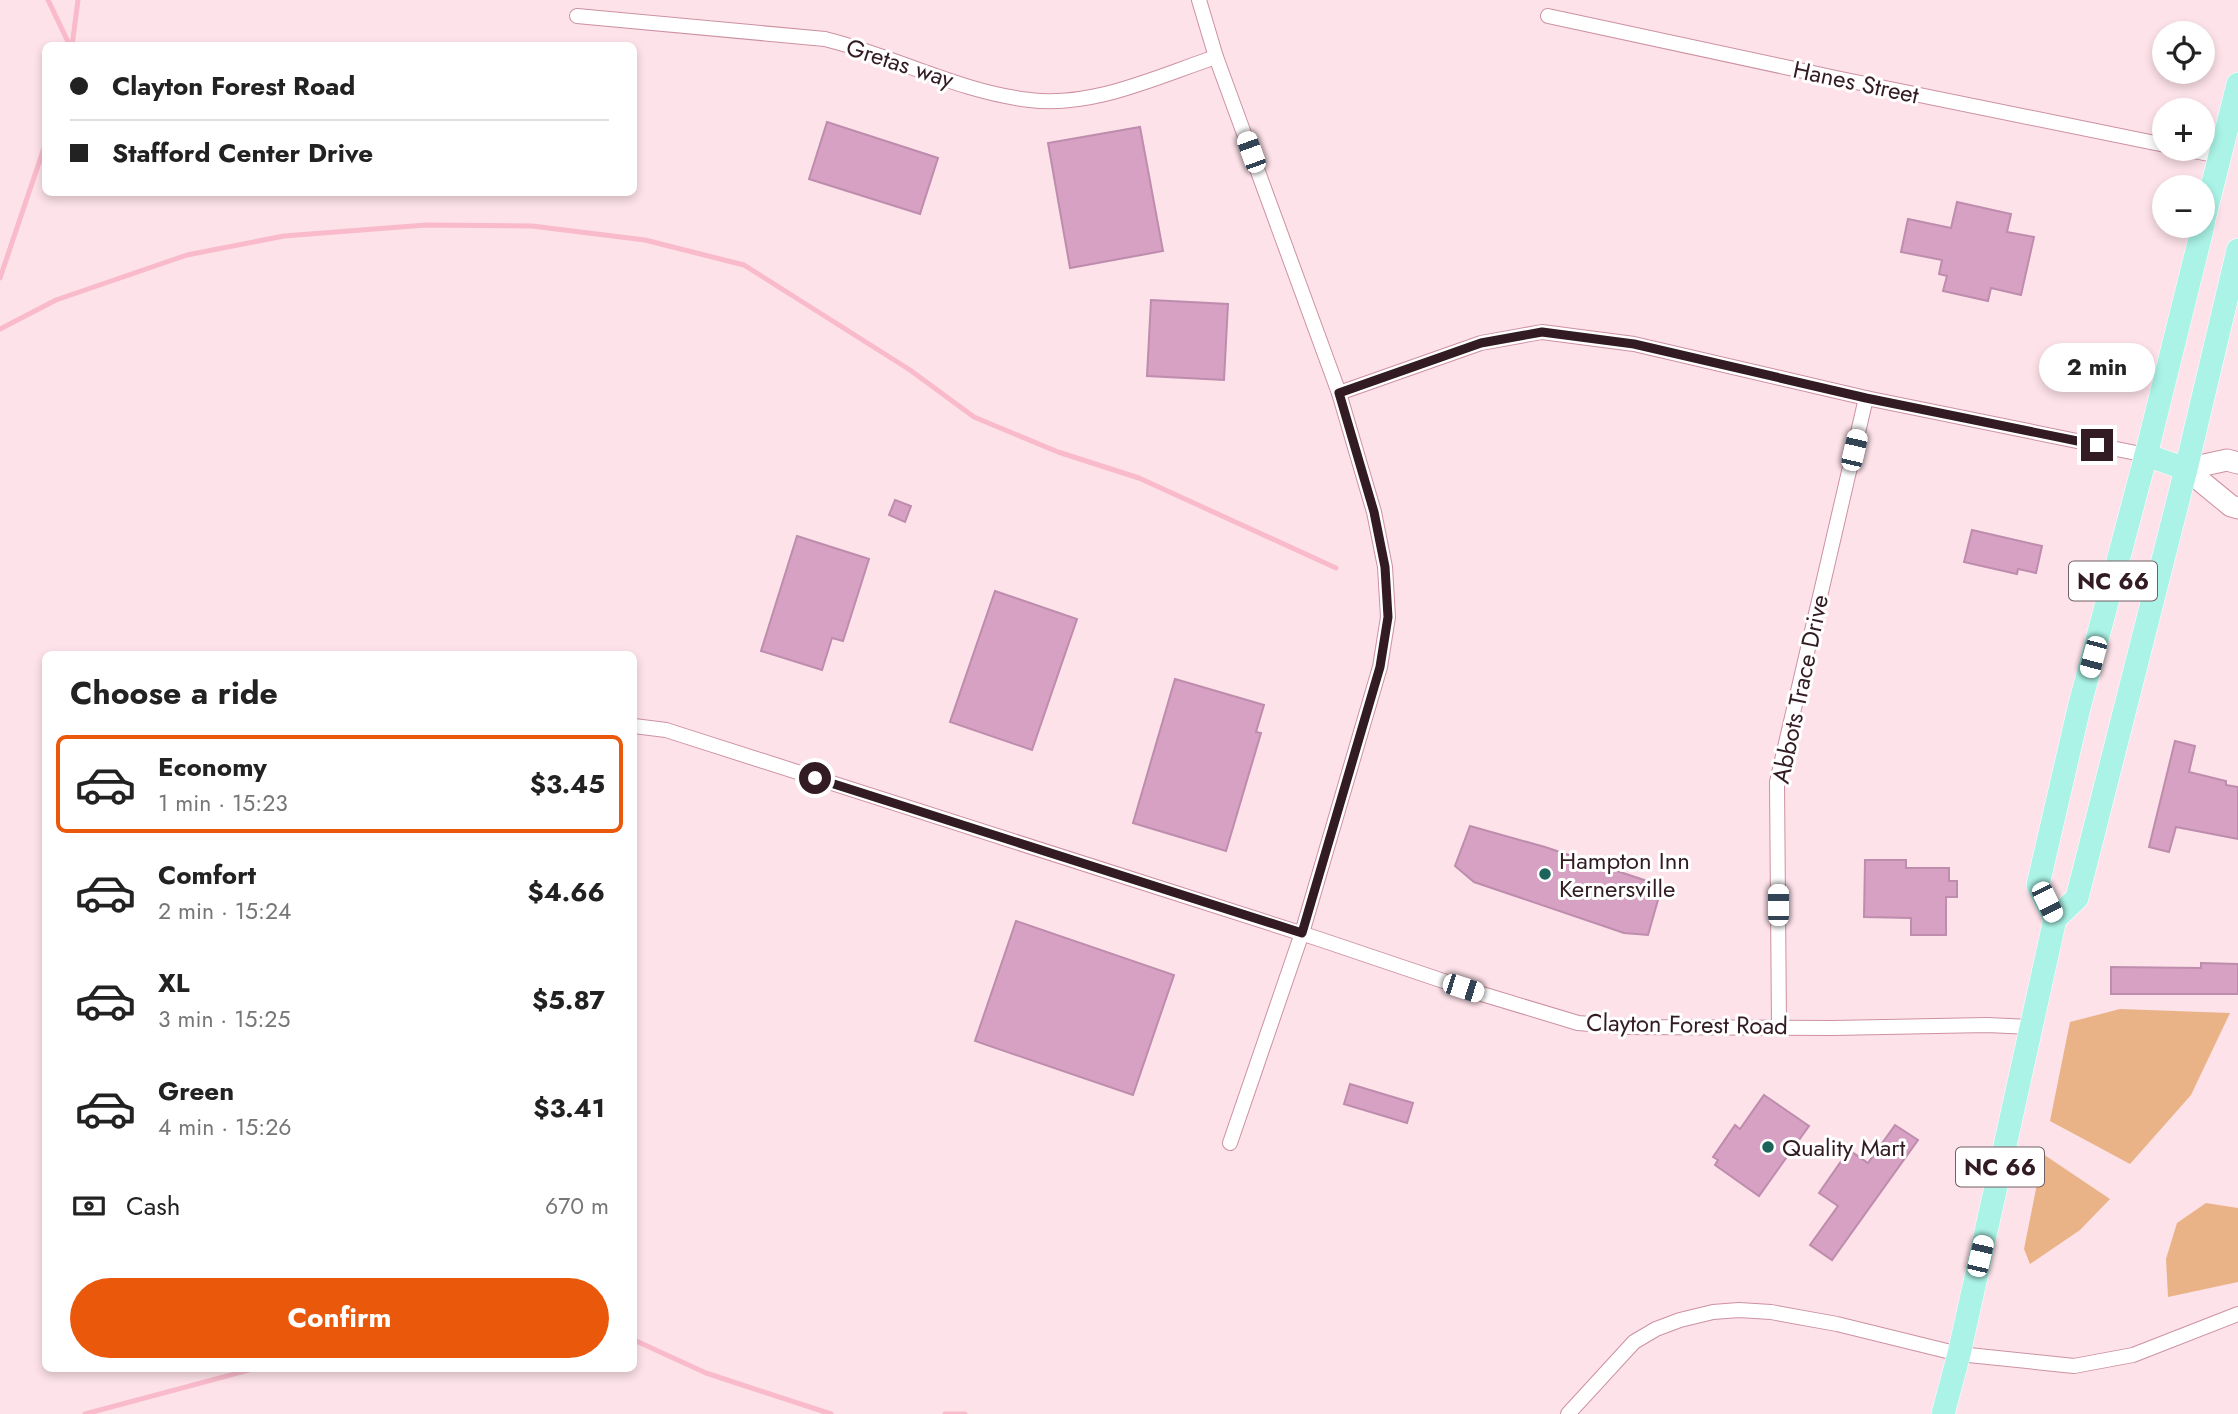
<!DOCTYPE html>
<meta charset="utf-8">
<style>
body{margin:0;font-family:Jost,sans-serif;background:#f2f2f2;color:#222;height:100vh;display:flex;flex-direction:column;font-size:26px;white-space:nowrap}
*{box-sizing:border-box;margin:0}
p{font-size:23px;color:#767676}
.icon{flex:none;width:38px;height:38px;fill:none;stroke:currentColor;stroke-width:2;stroke-linecap:round;stroke-linejoin:round}
.map{position:relative;flex:1;overflow:hidden}
.side{position:absolute;left:42px;top:651px;width:595px;height:721px;display:flex;flex-direction:column;background:#fff;border-radius:10px;box-shadow:0 4px 10px #0003}
.side>*{flex:none}
.hud{position:absolute;left:42px;top:42px;width:595px;height:154px;border-radius:10px;box-shadow:0 4px 10px #0003;display:grid;align-content:center;height:154px;padding:0 28px;background:#fff}
.buttons{position:absolute;left:2152px;top:21px;display:grid;gap:14px}
.buttons a{display:grid;place-items:center;width:63px;height:63px;border-radius:50%;background:#fff;box-shadow:0 4px 10px #0003;font-size:35px}
.end{position:absolute;width:32px;height:32px;margin:-16px;border:9px solid #321b22;background:#fff;box-shadow:0 0 0 4px #fff}
.from{border-radius:50%}
.bubble{position:absolute;height:49px;border-radius:24px;background:#fff;box-shadow:0 4px 10px #0003;font-size:23px;font-weight:700;line-height:49px;text-align:center}
.car{position:absolute;width:21px;height:42px;margin:-21px -10px;border-radius:9px;box-shadow:0 0 5px 2px #0007;background:linear-gradient(#fff 24%,#345 0 40%,#fff 0 76%,#345 0 86%,#fff 0)}
.hud b{display:flex;align-items:center;gap:24px;height:66px;font-size:26px}
.hud b+b{border-top:2px solid #e0e0e0}
.hud i{width:18px;height:18px;background:#222}
ul{padding:0;list-style:none}
li{display:flex;align-items:center;gap:21px;height:98px;margin:0 14px 10px;padding:0 14px;border:4px solid transparent;border-radius:10px}
li div{flex:1}
li b{display:block;font-size:26px}
li em{font-style:normal;font-weight:700}
li.active{border-color:#ea580c}
li>.icon{width:63px;height:63px;stroke-width:1.5}
h2{padding:0 28px;font-size:32px;line-height:84px}
.pay{display:flex;align-items:center;gap:18px;height:77px;padding:0 28px;font-size:26px}
.pay p{margin-inline-start:auto}
.cta{display:flex;gap:14px;margin-top:auto;padding:14px 28px}
.cta a{flex:1;height:80px;border-radius:42px;background:#ea580c;color:#fff;font-size:28px;font-weight:700;line-height:80px;text-align:center}
.map>svg:first-child{display:block}
</style>
<div class="map">
<svg width="2238" height="1414" viewBox="0 0 2238 1414">
<rect width="100%" height="100%" fill="#fde2e9"/>
<g fill="#e9b387">
<polygon points="2120,1009 2230,1013 2191,1095 2130,1164 2050,1121 2070,1022"/>
<polygon points="2043,1154 2110,1199 2080,1230 2030,1264 2024,1249"/>
<polygon points="2206,1203 2238,1208 2238,1282 2168,1297 2166,1259 2177,1223"/>
</g>
<g fill="none" stroke-linecap="round" stroke-linejoin="round">
<g stroke="#f9bacc" stroke-width="5">
<polyline points="48,0 70,46"/>
<polyline points="72,46 78,0"/>
<polyline points="0,278 46,142"/>
<polyline points="0,329 56,300 187,255 284,236 426,225 532,226 645,240 744,265 910,370 974,417 1058,452 1139,478 1336,568"/>
<polyline points="634,1340 706,1373 831,1414"/>
<polyline points="85,1414 257,1368"/>
<polyline points="945,1414 965,1414"/>
</g>
</g>
<g fill="#d6a1c3" stroke="#be8cac" stroke-width="2">
<polygon points="827,122 938,158 920,214 809,179"/>
<polygon points="1140,127 1163,251 1070,268 1048,143"/>
<polygon points="1957,202 2011,214 2007,232 2034,237 2021,295 1991,288 1988,301 1943,291 1947,276 1939,274 1942,260 1901,252 1908,219 1951,228"/>
<polygon points="1151,300 1228,304 1224,380 1147,376"/>
<polygon points="895,500 911,506 905,522 889,515"/>
<polygon points="1972,530 2042,546 2036,573 2018,569 2017,574 1964,562"/>
<polygon points="797,536 869,559 843,641 832,638 822,670 761,651"/>
<polygon points="995,591 1077,619 1032,750 950,722"/>
<polygon points="1175,679 1264,705 1256,732 1261,733 1226,851 1133,823"/>
<polygon points="2175,741 2195,746 2189,772 2226,781 2226,785 2238,787 2238,839 2176,827 2169,852 2149,847"/>
<polygon points="1470,826 1545,847 1662,886 1648,935 1624,933 1474,882 1455,866"/>
<polygon points="1865,860 1906,860 1906,868 1949,868 1949,881 1957,881 1957,897 1946,897 1946,935 1911,935 1911,918 1864,917"/>
<polygon points="1016,921 1174,975 1133,1095 975,1041"/>
<polygon points="2201,963 2238,964 2238,994 2111,994 2111,967 2201,968"/>
<polygon points="1350,1084 1413,1103 1407,1123 1344,1104"/>
<polygon points="1764,1095 1809,1126 1759,1196 1715,1165 1718,1160 1713,1157 1735,1125 1740,1129"/>
<polygon points="1895,1125 1918,1140 1832,1260 1810,1245 1838,1206 1819,1193 1849,1150 1868,1163"/>
</g>
<g fill="none" stroke-linecap="round" stroke-linejoin="round">
<defs>
<g id="minor">
<polyline points="1199,0 1216,57 1339,393 1374,512 1385,567 1388,617 1380,667 1302,933 1230,1143"/>
<path d="M 577,16 L 825,39 C 894,56 959,92 1030,100 C 1093,108 1158,76 1216,57"/>
<polyline points="1548,16 1836,78 2165,145"/>
<polyline points="2183,149 2220,156"/>
<polyline points="1339,393 1481,343 1542,332 1634,344 1866,398 2146,455"/>
<polyline points="634,726 666,730 1316,938 1482,994 1578,1023 1626,1027 1833,1028 1987,1025 2031,1027"/>
<polyline points="1779,1026 1777,782 1866,398"/>
<polyline points="1568,1414 1634,1342 1656,1329 1680,1320 1713,1312 1739,1310 1771,1312 1837,1324 1959,1354 2074,1366 2133,1355 2238,1314"/>
</g>
<g id="secondary">
<polyline points="2186,469 2231,506 2238,508"/>
<polyline points="2186,469 2227,460 2238,463"/>
</g>
<g id="primary">
<polyline points="2203,223 2238,84"/>
<polyline points="2146,455 2186,469"/>
<polyline points="2055,919 2038,885 2079,708 2146,455 2203,226"/>
<polyline points="1943,1414 1959,1354 2055,919 2077,898 2186,469 2238,250"/>
</g>
</defs>
<use href="#minor" stroke="#cd91a2" stroke-width="16"/>
<use href="#secondary" stroke="#cd91a2" stroke-width="23"/>
<use href="#primary" stroke="#fff" stroke-width="24"/>
<use href="#minor" stroke="#fff" stroke-width="14"/>
<use href="#secondary" stroke="#fff" stroke-width="21"/>
<use href="#primary" stroke="#aaf3e6" stroke-width="23"/>
</g>
<g fill="none" stroke-linecap="round" stroke-linejoin="round">
<polyline stroke="#321b22" stroke-width="9" points="815,778 1302,933 1380,667 1388,617 1385,567 1374,512 1339,393 1481,343 1542,332 1634,344 1866,398 2097,445"/>
</g>
<g fill="#1c6459" stroke="#fff" stroke-width="2.5">
<circle cx="1545" cy="874" r="7"/>
<circle cx="1768" cy="1147" r="7"/>
</g>
<g text-anchor="middle" dominant-baseline="central" stroke-width="6" stroke-linejoin="round" paint-order="stroke">
<g fill="#fff" stroke="#705f64" stroke-width="2">
<rect x="2069" y="561.5" width="88" height="39" rx="5"/>
<rect x="1956" y="1147.5" width="88" height="39" rx="5"/>
</g>
<g font-size="23" font-weight="bold" fill="#321b22">
<text x="2113" y="581">NC 66</text>
<text x="2000" y="1167">NC 66</text>
</g>
<g font-size="24" fill="#321b22" stroke="#fff">
<text transform="translate(900 63) rotate(18)">Gretas way</text>
<text transform="translate(1856 82) rotate(12)">Hanes Street</text>
<text transform="translate(1800 689) rotate(-78)">Abbots Trace Drive</text>
<text transform="translate(1687 1024) rotate(1)">Clayton Forest Road</text>
</g>
<g font-size="24" fill="#321b22" stroke="#fff" text-anchor="start">
<text x="1559" y="860">Hampton Inn<tspan x="1559" dy="28">Kernersville</tspan></text>
<text x="1782" y="1147">Quality Mart</text>
</g>
</g>
</svg>
<div class="buttons">
<a><svg class="icon" aria-label="locate" viewBox="0 0 24 24"><circle cx="12" cy="12" r="6"/><path d="M12 2v4M12 18v4M2 12h4M18 12h4"/></svg></a>
<a>+</a>
<a>−</a>
</div>
<i class="end from" style="left:815px;top:778px"></i>
<i class="end" style="left:2097px;top:445px"></i>
<div class="bubble" style="left:2039px;top:343px;width:116px">2 min</div>
<i class="car" style="left:1251px;top:152px;rotate:340deg"></i>
<i class="car" style="left:1854px;top:450px;rotate:13deg"></i>
<i class="car" style="left:2093px;top:657px;rotate:195deg"></i>
<i class="car" style="left:2047px;top:902px;rotate:154deg"></i>
<i class="car" style="left:1778px;top:905px;rotate:0deg"></i>
<i class="car" style="left:1463px;top:988px;rotate:108deg"></i>
<i class="car" style="left:1980px;top:1256px;rotate:13deg"></i>
<div class="hud">
<b><i class="from"></i>Clayton Forest Road</b>
<b><i></i>Stafford Center Drive</b>
</div>
<section class="side">
<h2>Choose a ride</h2>
<ul>
<li class="active"><svg class="icon" aria-label="car" viewBox="0 0 24 24"><path d="M5 17H2v-5l4-1 3-4h7l3 4 3 1v5h-3M9 17h6M6 11h13"/><circle cx="7" cy="17" r="2"/><circle cx="17" cy="17" r="2"/></svg><div><b>Economy</b><p>1 min · 15:23</p></div><em>$3.45</em></li>
<li><svg class="icon" aria-label="car" viewBox="0 0 24 24"><path d="M5 17H2v-5l4-1 3-4h7l3 4 3 1v5h-3M9 17h6M6 11h13"/><circle cx="7" cy="17" r="2"/><circle cx="17" cy="17" r="2"/></svg><div><b>Comfort</b><p>2 min · 15:24</p></div><em>$4.66</em></li>
<li><svg class="icon" aria-label="car" viewBox="0 0 24 24"><path d="M5 17H2v-5l4-1 3-4h7l3 4 3 1v5h-3M9 17h6M6 11h13"/><circle cx="7" cy="17" r="2"/><circle cx="17" cy="17" r="2"/></svg><div><b>XL</b><p>3 min · 15:25</p></div><em>$5.87</em></li>
<li><svg class="icon" aria-label="car" viewBox="0 0 24 24"><path d="M5 17H2v-5l4-1 3-4h7l3 4 3 1v5h-3M9 17h6M6 11h13"/><circle cx="7" cy="17" r="2"/><circle cx="17" cy="17" r="2"/></svg><div><b>Green</b><p>4 min · 15:26</p></div><em>$3.41</em></li>
</ul>
<div class="pay"><svg class="icon" aria-label="cash" viewBox="0 0 24 24"><path d="M3 7h18v10H3z"/><circle cx="12" cy="12" r="2"/></svg>Cash<p>670 m</p></div>
<div class="cta"><a>Confirm</a></div>
</section>
</div>
